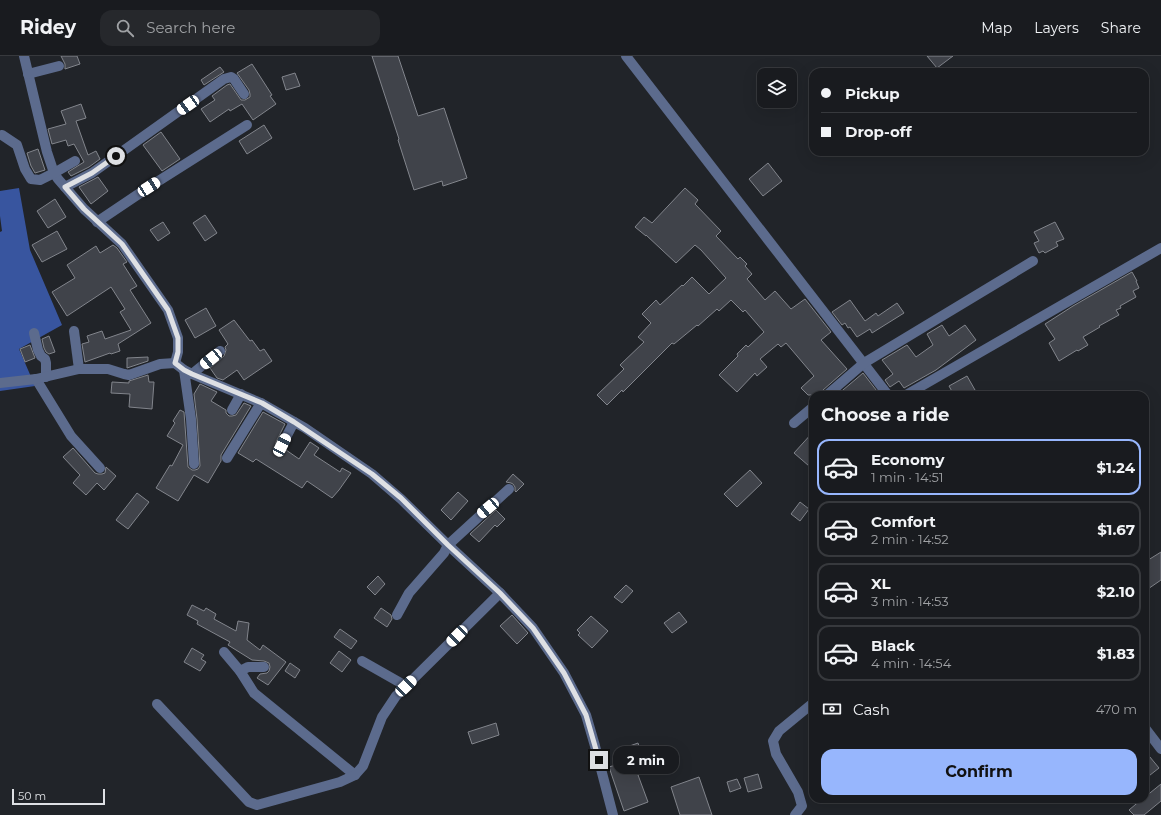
<!DOCTYPE html>
<meta charset="utf-8">
<style>
body{margin:0;font-family:Montserrat,sans-serif;background:#26282c;color:#f1f3f6;height:100vh;display:flex;flex-direction:column;font-size:15px;white-space:nowrap}
*{box-sizing:border-box;margin:0}
p{font-size:13px;color:#9fa1a4}
.icon{flex:none;width:22px;height:22px;fill:none;stroke:currentColor;stroke-width:2;stroke-linecap:round;stroke-linejoin:round}
.map{position:relative;flex:1;overflow:hidden}
.drawer{position:absolute;left:809px;top:335px;width:340px;height:412px;display:flex;flex-direction:column;background:#191b1f;border-radius:12px;box-shadow:0 4px 16px #0002,0 0 0 1px #37393d}
.drawer>*{flex:none}
.guide{position:absolute;left:809px;top:12px;width:340px;height:88px;border-radius:12px;box-shadow:0 4px 16px #0002,0 0 0 1px #37393d;display:grid;align-content:center;height:88px;padding:0 12px;background:#191b1f}
.fabs{position:absolute;left:757px;top:12px;display:grid;gap:8px}
.fabs a{display:grid;place-items:center;width:40px;height:40px;border-radius:8px;background:#191b1f;box-shadow:0 4px 16px #0002,0 0 0 1px #37393d;font-size:20px}
.scale{position:absolute;left:12px;bottom:10px;width:93px;box-sizing:border-box;padding-left:4px;border:2px solid #dee0e4;border-top:0;font-size:11px;line-height:14px;white-space:nowrap;color:#dee0e4;-webkit-text-stroke:3px #212429;paint-order:stroke}
.end{position:absolute;width:18px;height:18px;margin:-9px;border:5px solid #dee0e4;background:#111;box-shadow:0 0 0 2px #111}
.from{border-radius:50%}
.bubble{position:absolute;height:28px;border-radius:12px;background:#191b1f;box-shadow:0 4px 16px #0002,0 0 0 1px #37393d;font-size:13px;font-weight:700;line-height:28px;text-align:center}
.car{position:absolute;width:12px;height:24px;margin:-12px -6px;border-radius:5px;box-shadow:0 0 3px 1px #0007;background:linear-gradient(#fff 24%,#345 0 40%,#fff 0 76%,#345 0 86%,#fff 0)}
.guide b{display:flex;align-items:center;gap:14px;height:38px;font-size:15px}
.guide b+b{border-top:1px solid #37393d}
.guide i{width:10px;height:10px;background:#f1f3f6}
ul{padding:0;list-style:none}
li{display:flex;align-items:center;gap:12px;height:56px;margin:0 8px 6px;padding:0 4px;border:2px solid #37393d;border-radius:12px}
li div{flex:1}
li b{display:block;font-size:15px}
li em{font-style:normal;font-weight:700}
li.selected{border-color:#97b6fd}
li>.icon{width:36px;height:36px;stroke-width:1.5}
h2{padding:0 12px;font-size:18px;line-height:48px}
.pay{display:flex;align-items:center;gap:10px;height:44px;padding:0 12px;font-size:15px}
.pay p{margin-inline-start:auto}
.primary-button{display:flex;gap:8px;margin-top:auto;padding:8px 12px}
.primary-button a{flex:1;height:46px;border-radius:12px;background:#97b6fd;color:#111;font-size:16px;font-weight:700;line-height:46px;text-align:center}
header{display:flex;align-items:center;gap:24px;box-sizing:border-box;height:56px;padding:0 20px;background:#191b1f;border-bottom:1px solid #37393d}
header strong{font-size:19px}
nav{display:flex;gap:22px;margin-inline-start:auto;font-size:14px}
.search{width:280px;height:36px;background:#26282c;display:flex;align-items:center;gap:10px;box-sizing:border-box;padding:0 14px;border-radius:12px;color:#9fa1a4;font-size:15px}
.map>svg:first-child{display:block}
</style>
<header>
<strong>Ridey</strong>
<div class="search"><svg class="icon" aria-label="search" viewBox="0 0 24 24"><circle cx="10" cy="10" r="6"/><path d="M15 15l6 6"/></svg>Search here</div>
<nav><a>Map</a><a>Layers</a><a>Share</a></nav>
</header>
<div class="map">
<svg width="1161" height="759" viewBox="0 0 1161 759">
<rect width="100%" height="100%" fill="#212429"/>
<polygon fill="#38559f" points="19,132 30,194 62,269 19,293 35,330 0,335 0,176 2,175 0,160 0,135"/>
<g fill="#40434a" stroke="#82858c">
<polygon points="61,0 77,0 80,8 65,13 65,8"/>
<polygon points="372,0 398,0 418,60 444,52 467,122 443,130 442,125 414,134 398,84 399,83"/>
<polygon points="927,0 953,0 937,12"/>
<polygon points="252,8 272,39 270,40 276,48 253,64 242,48 230,55 229,53 210,66 201,53 215,44 212,40 227,29 230,28 241,44 245,44 250,41 250,38 249,34 237,17"/>
<polygon points="220,11 224,16 204,29 201,24"/>
<polygon points="295,17 300,30 286,34 282,21"/>
<polygon points="81,48 86,62 76,65 88,99 96,95 100,103 89,111 71,120 68,116 84,106 74,88 68,90 66,84 52,88 48,73 66,68 61,55"/>
<polygon points="264,69 272,82 247,98 239,85"/>
<polygon points="161,76 180,103 162,115 143,89"/>
<polygon points="38,93 45,114 35,117 31,110 27,97"/>
<polygon points="768,107 782,125 763,140 749,123"/>
<polygon points="98,121 108,135 91,148 79,131"/>
<polygon points="685,132 698,144 695,148 721,175 716,180 738,203 740,201 747,208 745,210 752,218 747,223 765,244 775,235 791,253 805,243 831,276 821,284 847,313 823,334 821,339 808,339 801,332 814,320 786,287 781,291 778,288 760,303 767,311 757,320 755,317 737,336 719,319 738,300 737,298 746,289 748,291 764,276 745,254 743,256 731,244 719,255 717,253 698,270 697,269 674,288 672,287 623,336 622,334 607,349 597,339 624,313 620,309 644,286 638,281 651,267 642,258 656,244 660,249 682,229 683,230 692,221 709,238 726,222 701,194 695,189 676,207 646,179 646,180 635,171 644,161 652,167"/>
<polygon points="55,143 66,161 48,172 37,155"/>
<polygon points="205,159 217,177 205,185 193,167"/>
<polygon points="163,166 170,177 158,185 150,174"/>
<polygon points="1055,166 1064,183 1056,186 1058,190 1045,197 1043,195 1039,197 1034,187 1039,185 1034,176"/>
<polygon points="57,175 67,193 42,206 32,189"/>
<polygon points="113,189 117,192 127,206 123,208 137,230 130,234 151,267 118,288 120,295 111,298 110,297 85,306 82,288 89,286 87,280 102,275 105,283 131,274 120,256 125,253 111,231 67,260 52,236 75,222 67,209 96,190 100,197"/>
<polygon points="1132,216 1137,225 1136,225 1139,232 1133,235 1136,241 1120,250 1121,252 1116,254 1119,259 1099,270 1100,271 1083,281 1088,289 1078,295 1077,294 1059,305 1049,287 1055,283 1045,268 1073,250"/>
<polygon points="850,244 865,265 876,257 878,260 897,247 904,257 872,277 870,273 857,281 850,271 848,272 845,267 842,269 832,256"/>
<polygon points="206,252 216,270 195,282 185,264"/>
<polygon points="234,264 250,285 252,284 260,295 264,293 272,305 244,324 237,314 223,324 217,322 210,312 224,300 226,294 225,291 228,288 219,274"/>
<polygon points="942,269 949,280 965,269 976,284 936,314 904,332 899,325 890,331 885,324 893,318 882,304 907,289 916,301 933,289 927,278"/>
<polygon points="49,280 55,296 49,298 46,296 44,292 42,283"/>
<polygon points="30,289 35,302 25,306 20,293"/>
<polygon points="148,301 148,305 127,312 127,302"/>
<polygon points="863,317 880,339 837,339 856,323"/>
<polygon points="148,319 149,326 154,326 152,353 129,351 130,338 111,337 112,326 129,327 129,325"/>
<polygon points="967,320 975,334 966,339 954,339 949,330"/>
<polygon points="200,328 217,336 211,345 226,354 226,357 229,360 232,360 236,359 244,347 251,350 221,399 221,405 208,427 194,419 178,445 156,432 170,409 172,410 183,389 167,380 175,367 173,365 180,354 184,356 188,411 192,414 195,414 198,413 200,410 197,363 194,338"/>
<polygon points="263,356 285,368 276,386 276,390 279,395 283,395 286,394 299,403 310,386 319,392 314,399 340,416 342,412 351,417 339,434 332,442 307,425 302,432 256,403 253,406 238,397"/>
<polygon points="813,376 813,405 809,410 794,397"/>
<polygon points="73,392 95,417 98,418 102,418 105,417 106,411 116,420 104,434 97,427 86,439 73,427 80,419 63,401"/>
<polygon points="750,414 762,427 737,451 724,438"/>
<polygon points="513,418 524,428 516,436 515,435 515,431 513,428 511,427 506,426"/>
<polygon points="458,436 468,445 451,464 441,454"/>
<polygon points="137,437 149,446 128,473 116,464"/>
<polygon points="800,446 809,453 800,465 791,458"/>
<polygon points="496,454 505,463 497,471 495,469 479,486 470,478"/>
<polygon points="1161,496 1161,524 1145,535 1145,506"/>
<polygon points="378,520 385,528 375,539 367,531"/>
<polygon points="626,529 633,535 622,547 614,541"/>
<polygon points="192,549 204,555 206,552 216,558 214,563 236,575 238,565 249,567 247,584 260,594 263,589 286,606 268,629 257,622 260,618 267,617 269,615 270,611 269,607 264,605 252,604 228,589 230,586 197,568 198,565 187,559"/>
<polygon points="381,552 391,559 392,563 387,571 374,562"/>
<polygon points="679,556 687,566 672,577 664,567"/>
<polygon points="512,559 528,577 517,588 500,570"/>
<polygon points="591,560 608,575 592,592 578,579 580,577 577,574"/>
<polygon points="340,573 357,585 351,593 334,581"/>
<polygon points="192,592 204,599 201,603 206,606 200,615 184,606"/>
<polygon points="339,595 351,604 342,616 330,607"/>
<polygon points="290,607 300,614 295,622 285,615"/>
<polygon points="496,667 499,679 472,688 468,676"/>
<polygon points="638,687 643,702 646,701 650,712 644,714 645,716 638,719 648,746 624,755 609,711 628,705 624,692"/>
<polygon points="1145,695 1159,712 1145,723"/>
<polygon points="758,718 762,732 748,736 744,722"/>
<polygon points="699,721 712,759 680,759 671,731"/>
<polygon points="737,723 741,732 730,736 727,726"/>
<polygon points="1161,728 1161,745 1144,759 1134,759 1129,754 1142,743 1145,743 1145,741"/>
</g>
<g fill="none" stroke-linecap="round" stroke-linejoin="round">
<g stroke="#5c6b8d" stroke-width="10">
<polyline points="24,0 47,96 54,117 58,123 84,153 122,188 168,254 178,282 178,296 175,307"/>
<polyline points="626,0 888,339"/>
<polyline points="28,18 59,10"/>
<polyline points="2,79 17,89 25,113 31,123 40,124 54,117 75,105"/>
<polyline points="65,131 92,117 224,23 231,21 234,23 244,38"/>
<polyline points="97,166 149,131 247,69"/>
<polyline points="74,275 79,313"/>
<polyline points="34,277 38,294 41,300 45,303 46,307 46,321"/>
<polyline points="184,314 191,363 194,408"/>
<polyline points="192,318 220,295"/>
<polyline points="36,323 71,380 100,412"/>
<polyline points="0,327 36,323 79,313 108,313 124,318 129,319 160,308 175,307 184,314 192,318 261,347 305,372 372,418 401,443 448,489 500,537 533,572 564,617 586,659 595,690 613,759"/>
<polyline points="827,339 864,307 1033,205"/>
<polyline points="906,339 1161,192"/>
<polyline points="232,354 241,338"/>
<polyline points="794,367 813,351"/>
<polyline points="282,389 294,366"/>
<polyline points="227,402 261,347"/>
<polyline points="397,559 409,537 444,497 448,489 509,433"/>
<polyline points="224,596 240,615 254,637 355,719"/>
<polyline points="362,605 406,630"/>
<polyline points="240,615 248,611 264,611"/>
<polyline points="157,648 249,746 257,749 340,726 355,719 363,710 382,661 396,640 500,537"/>
<polyline points="1145,672 1161,693"/>
<polyline points="795,759 802,750 798,736 776,698 773,685 779,675 813,647"/>
</g>
</g>
<g fill="none" stroke-linecap="round" stroke-linejoin="round">
<polyline stroke="#dee0e4" stroke-width="5" points="116,100 92,117 65,131 84,153 122,188 168,254 178,282 178,296 175,307 184,314 192,318 262,347 294,366 372,418 401,442 448,489 500,537 533,572 564,617 586,659 599,704"/>
</g>
</svg>
<div class="fabs">
<a><svg class="icon" aria-label="layers" viewBox="0 0 24 24"><path d="M12 4l9 5-9 5-9-5zM3 14l9 5 9-5"/></svg></a>
</div>
<div class="scale">50 m</div>
<i class="end from" style="left:116px;top:100px"></i>
<i class="end" style="left:599px;top:704px"></i>
<div class="bubble" style="left:613px;top:690px;width:66px">2 min</div>
<i class="car" style="left:188px;top:49px;rotate:235deg"></i>
<i class="car" style="left:149px;top:131px;rotate:57deg"></i>
<i class="car" style="left:211px;top:303px;rotate:231deg"></i>
<i class="car" style="left:282px;top:389px;rotate:27deg"></i>
<i class="car" style="left:488px;top:452px;rotate:230deg"></i>
<i class="car" style="left:457px;top:580px;rotate:225deg"></i>
<i class="car" style="left:406px;top:630px;rotate:46deg"></i>
<div class="guide">
<b><i class="from"></i>Pickup</b>
<b><i></i>Drop-off</b>
</div>
<section class="drawer">
<h2>Choose a ride</h2>
<ul>
<li class="selected"><svg class="icon" aria-label="car" viewBox="0 0 24 24"><path d="M5 17H2v-5l4-1 3-4h7l3 4 3 1v5h-3M9 17h6M6 11h13"/><circle cx="7" cy="17" r="2"/><circle cx="17" cy="17" r="2"/></svg><div><b>Economy</b><p>1 min · 14:51</p></div><em>$1.24</em></li>
<li><svg class="icon" aria-label="car" viewBox="0 0 24 24"><path d="M5 17H2v-5l4-1 3-4h7l3 4 3 1v5h-3M9 17h6M6 11h13"/><circle cx="7" cy="17" r="2"/><circle cx="17" cy="17" r="2"/></svg><div><b>Comfort</b><p>2 min · 14:52</p></div><em>$1.67</em></li>
<li><svg class="icon" aria-label="car" viewBox="0 0 24 24"><path d="M5 17H2v-5l4-1 3-4h7l3 4 3 1v5h-3M9 17h6M6 11h13"/><circle cx="7" cy="17" r="2"/><circle cx="17" cy="17" r="2"/></svg><div><b>XL</b><p>3 min · 14:53</p></div><em>$2.10</em></li>
<li><svg class="icon" aria-label="car" viewBox="0 0 24 24"><path d="M5 17H2v-5l4-1 3-4h7l3 4 3 1v5h-3M9 17h6M6 11h13"/><circle cx="7" cy="17" r="2"/><circle cx="17" cy="17" r="2"/></svg><div><b>Black</b><p>4 min · 14:54</p></div><em>$1.83</em></li>
</ul>
<div class="pay"><svg class="icon" aria-label="cash" viewBox="0 0 24 24"><path d="M3 7h18v10H3z"/><circle cx="12" cy="12" r="2"/></svg>Cash<p>470 m</p></div>
<div class="primary-button"><a>Confirm</a></div>
</section>
</div>
